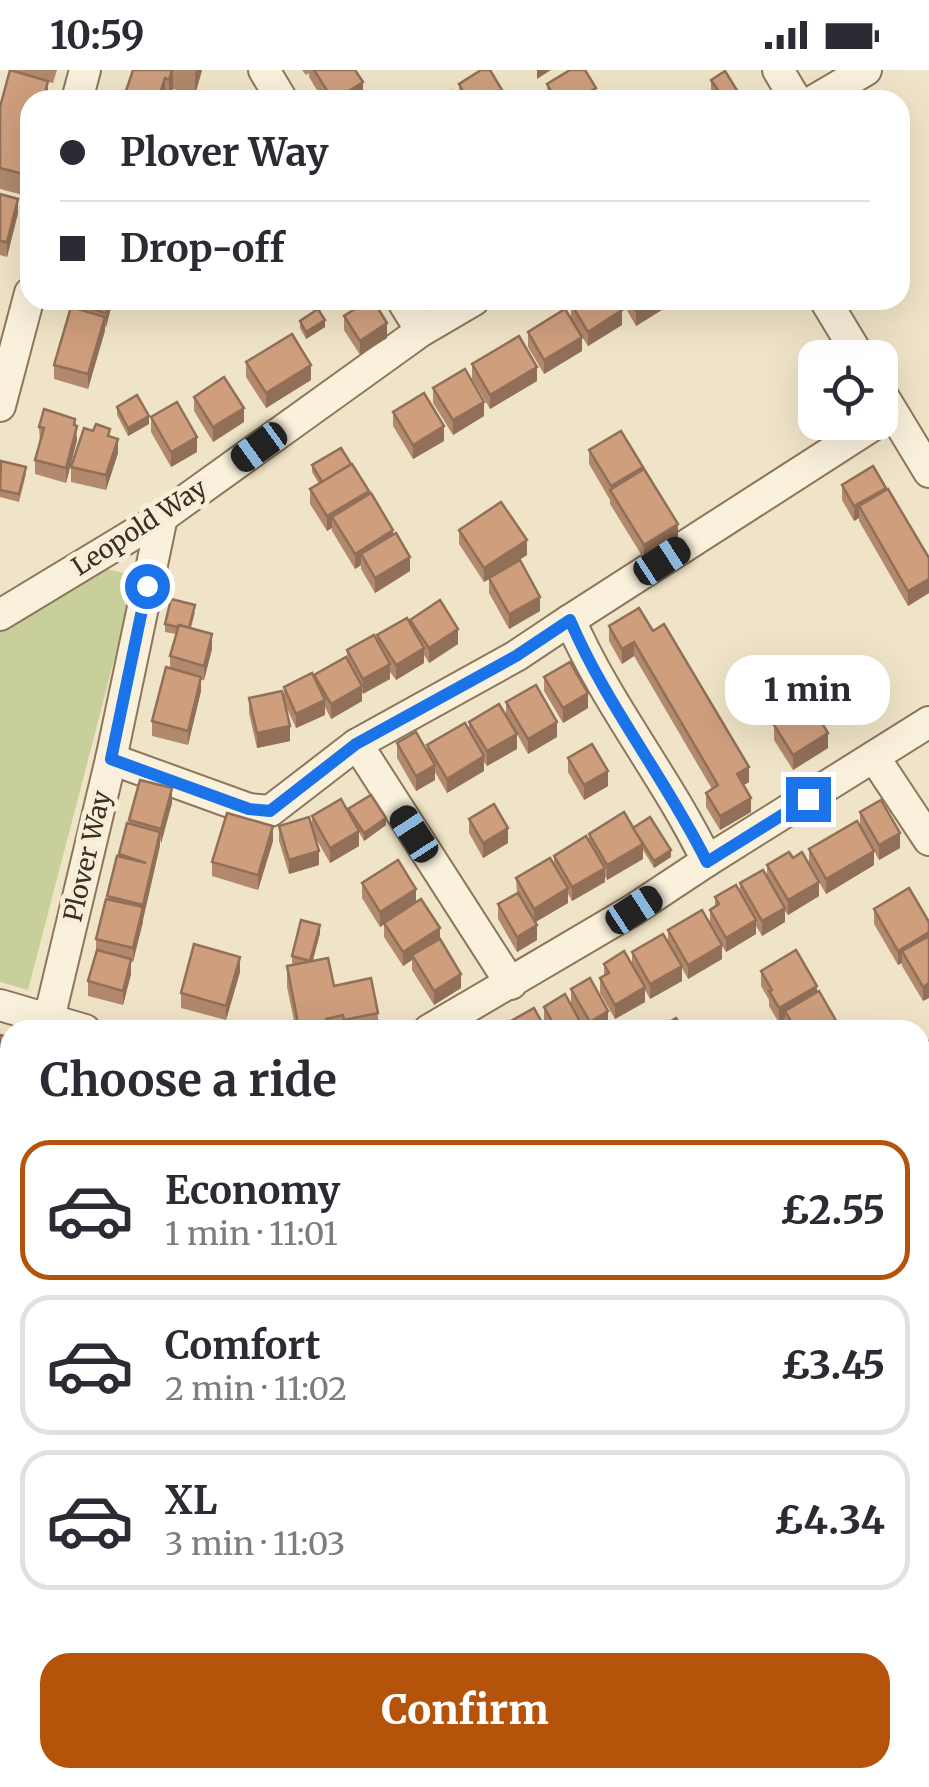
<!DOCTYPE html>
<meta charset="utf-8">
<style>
body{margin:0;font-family:Merriweather,serif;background:#f2f2f3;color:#2b2b33;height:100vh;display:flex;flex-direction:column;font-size:38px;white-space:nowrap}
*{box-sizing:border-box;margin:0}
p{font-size:32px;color:#7c7c81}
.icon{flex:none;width:55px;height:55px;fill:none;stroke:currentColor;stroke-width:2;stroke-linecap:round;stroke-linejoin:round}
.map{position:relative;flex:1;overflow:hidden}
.drawer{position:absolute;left:0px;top:950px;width:930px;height:768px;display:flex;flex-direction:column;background:#fff;border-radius:30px 30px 0 0;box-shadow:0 10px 40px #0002}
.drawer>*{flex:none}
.banner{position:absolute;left:20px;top:20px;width:890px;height:220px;border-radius:30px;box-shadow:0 10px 40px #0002;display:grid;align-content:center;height:220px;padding:0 40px;background:#fff}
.buttons{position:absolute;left:798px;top:270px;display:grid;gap:20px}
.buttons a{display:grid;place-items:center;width:100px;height:100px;border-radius:20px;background:#fff;box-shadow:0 10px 40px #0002;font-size:50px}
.end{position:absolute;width:45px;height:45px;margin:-22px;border:12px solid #1a73e8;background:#fff;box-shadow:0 0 0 5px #fff}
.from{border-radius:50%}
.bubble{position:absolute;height:70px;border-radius:30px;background:#fff;box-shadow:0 10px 40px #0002;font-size:32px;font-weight:800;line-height:70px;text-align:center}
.car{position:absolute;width:30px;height:60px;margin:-30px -15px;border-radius:12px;box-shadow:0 0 8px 2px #0007;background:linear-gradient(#222 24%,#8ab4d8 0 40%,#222 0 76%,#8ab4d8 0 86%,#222 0)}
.banner b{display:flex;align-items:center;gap:35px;height:95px;font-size:38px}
.banner b+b{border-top:2px solid #e1e1e2}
.banner i{width:25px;height:25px;background:#2b2b33}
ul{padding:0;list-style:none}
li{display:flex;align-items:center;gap:30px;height:140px;margin:0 20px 15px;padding:0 20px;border:5px solid #e1e1e2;border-radius:30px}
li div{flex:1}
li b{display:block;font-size:38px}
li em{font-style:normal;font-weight:800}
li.active{border-color:#b45309}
li>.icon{width:90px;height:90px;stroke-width:1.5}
h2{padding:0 40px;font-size:45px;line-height:120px}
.action{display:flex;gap:20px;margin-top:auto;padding:20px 40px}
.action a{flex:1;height:115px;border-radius:30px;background:#b45309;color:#fff;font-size:40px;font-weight:800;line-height:115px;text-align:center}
.status{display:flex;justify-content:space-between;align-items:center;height:70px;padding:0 50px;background:#fff;direction:ltr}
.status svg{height:28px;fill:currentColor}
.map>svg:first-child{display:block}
</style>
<div class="status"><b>10:59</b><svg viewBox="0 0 49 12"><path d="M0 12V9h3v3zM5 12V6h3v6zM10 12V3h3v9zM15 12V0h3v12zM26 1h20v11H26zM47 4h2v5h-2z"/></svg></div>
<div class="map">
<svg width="929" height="1717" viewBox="0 0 929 1717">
<rect width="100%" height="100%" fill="#f0e4c8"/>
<g fill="#c9cf9b">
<polygon points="96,496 136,506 28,920 0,912 0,560"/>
<polygon points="929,1486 929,1717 369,1717 388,1708 920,1708 920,1489"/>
</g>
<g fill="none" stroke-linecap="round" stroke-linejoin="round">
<polyline stroke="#6f938a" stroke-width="8" points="920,1101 929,1097"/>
<defs>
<g id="minor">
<polyline points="264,0 282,30"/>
<polyline points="778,0 796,30"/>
<polyline points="77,30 85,0"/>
<polyline points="815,30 866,0"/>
<polyline points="402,230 421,261"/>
<polyline points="825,230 860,288"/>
<polyline points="880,321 929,402"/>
<polyline points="0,336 30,223"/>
<polyline points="0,545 162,447 421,261 474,230"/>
<polyline points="570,550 878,352"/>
<polyline points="357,674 511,914"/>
<polyline points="874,687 929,770"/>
<path d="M 111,689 L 249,739 L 270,741 L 357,674 L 516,586 L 570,550 C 607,635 667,708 707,791 L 633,840 L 429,960"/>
<polyline points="707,791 929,652"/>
<polyline points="0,935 85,960"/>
<polyline points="49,949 111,689 162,447"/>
<polyline points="920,1055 929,1051"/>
<polyline points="0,1096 10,1092"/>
<polyline points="0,1357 10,1351"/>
<polyline points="0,1655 10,1648"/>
</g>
</defs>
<use href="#minor" stroke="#8d765c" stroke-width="34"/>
<use href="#minor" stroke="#faf1dc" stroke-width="30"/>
</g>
<g fill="#b2896c">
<polygon points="15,0 57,0 53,13 48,12 48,30 30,30 30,99 23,125 0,119 0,37"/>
<polygon points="133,0 202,0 195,25 173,19 170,30 125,30 125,24"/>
<polygon points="302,0 355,0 363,27 358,30 323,30 309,7 309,3 306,5"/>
<polygon points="711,10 743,30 713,28 711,24"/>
<polygon points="459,14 508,30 459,30"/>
<polygon points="547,14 596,30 548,30"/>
<polygon points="0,124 18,143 7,187 0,185"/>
<polygon points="76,230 113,230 88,319 54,309 54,295"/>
<polygon points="621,230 678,230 636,256"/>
<polygon points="571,234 622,255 588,276 580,264 582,281 544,304 528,277 528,262 571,249"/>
<polygon points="344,246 387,268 360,285 344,260"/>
<polygon points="300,251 325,257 306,269 300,258"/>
<polygon points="246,292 311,310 266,338 246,307"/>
<polygon points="472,294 537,311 490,339 472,309"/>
<polygon points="433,318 484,346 453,365 433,333"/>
<polygon points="194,327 244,352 213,372 194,341"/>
<polygon points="117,337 149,354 128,366 117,345"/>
<polygon points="393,342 444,371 413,389 393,356"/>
<polygon points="151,347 197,382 171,397 151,362"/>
<polygon points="75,355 77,370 66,413 35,404 35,390 40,372 39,357"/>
<polygon points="110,366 118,383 106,420 71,412 71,397"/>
<polygon points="589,380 643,400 678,468 644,489 610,434 610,430 589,394"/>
<polygon points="312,395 369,425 393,464 410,501 375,523 361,499 361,495 355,499 332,461 332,458 327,461 310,434 310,419 319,414 312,402"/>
<polygon points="0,397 26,404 19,432 0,427"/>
<polygon points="842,415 886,421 929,488 929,523 908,536 859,451 859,448 854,451 842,430"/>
<polygon points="459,460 527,485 505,498 540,541 509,559 489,523 489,509 484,512 459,474"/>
<polygon points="195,542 191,558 212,579 204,610 201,610 201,621 188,675 152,666 152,651 170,598 170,586 176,564 165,562 165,554"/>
<polygon points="410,550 458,574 429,593 424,585 424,593 396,610 390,602 390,609 362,623 362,631 331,649 325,637 325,645 296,658 285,634 290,671 257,678 249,643 249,628 284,629 284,617 314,609 314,605 347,588 347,580 377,571 377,565 410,555"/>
<polygon points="609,556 653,561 749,712 743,715 751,742 720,760 706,737 706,723 712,719 634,586 622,594 609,571"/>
<polygon points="544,607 588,638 563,653 544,621"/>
<polygon points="506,632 557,667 528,684 517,664 517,679 487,696 484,692 484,701 447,723 435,702 435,710 416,721 397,688 397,673 427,683 427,675 469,661 469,652 506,646"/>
<polygon points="774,655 828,678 793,700 774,670"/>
<polygon points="568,688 608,716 584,730 568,702"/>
<polygon points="172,733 160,773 133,892 131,892 131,904 123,935 88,926 88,911 96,881 96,869 129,750"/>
<polygon points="348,739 386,755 364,771 359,762 359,776 330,793 314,765 319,795 289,804 279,771 279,756 312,757 312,746 348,743"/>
<polygon points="860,742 900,778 879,790 874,781 874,795 826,824 819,812 819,826 788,845 785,841 785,852 762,866 756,856 756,864 726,882 722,876 722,889 688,909 682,898 682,911 650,929 645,920 645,932 615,949 600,923 600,908 604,906 604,894 632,894 632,882 668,872 668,860 710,853 710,840 715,836 715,827 740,822 740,813 767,806 767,795 793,788 809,793 809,779 860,756"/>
<polygon points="469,749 508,773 483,788 469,763"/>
<polygon points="633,758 671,787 654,798 643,780 643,789 607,810 605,806 605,812 572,831 568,824 568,833 535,852 537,870 517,882 498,849 498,834 517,824 516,808 554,794 554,786 589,770 589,764"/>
<polygon points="273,771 258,820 212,806 212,792"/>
<polygon points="362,813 416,832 440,869 461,918 434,935 412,900 412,890 403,896 384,867 384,854 380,857 362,828"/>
<polygon points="874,839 929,852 923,931 902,896 902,893 898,895 874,854"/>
<polygon points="320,863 313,891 334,916 378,943 378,960 296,960 287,917 287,896 295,894 292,893 292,886"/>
<polygon points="761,901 817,922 838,960 788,960 785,956 785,949 779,953 769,936 769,930 761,916"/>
<polygon points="240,902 226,950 181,938 181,923"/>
<polygon points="571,919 608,956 601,960 586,960 571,934"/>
<polygon points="544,937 582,960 549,960 544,951"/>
<polygon points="929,971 929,999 923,989 923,974"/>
<polygon points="10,1022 10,1056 0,1053 0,1033"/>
<polygon points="10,1554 10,1577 6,1571 6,1556"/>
</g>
<g fill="#916f58">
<polygon points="173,0 173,19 169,30 169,10"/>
<polygon points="196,0 202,0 195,25 195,4"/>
<polygon points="537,0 551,0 537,9"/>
<polygon points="165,8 165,30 158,30"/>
<polygon points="48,11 48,30 43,30"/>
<polygon points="363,12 363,27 358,30 335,30"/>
<polygon points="596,18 596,30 575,30"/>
<polygon points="30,78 30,99 23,125 23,104"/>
<polygon points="18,129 18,143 7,187 7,172"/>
<polygon points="109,230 113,230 106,258 106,243"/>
<polygon points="431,230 448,230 431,240"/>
<polygon points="654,230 678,230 636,256 636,241"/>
<polygon points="622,240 622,255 588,276 588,262"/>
<polygon points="105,247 105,261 88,319 88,304"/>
<polygon points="325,250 325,257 306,269 306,262"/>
<polygon points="387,253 387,268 360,285 360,271"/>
<polygon points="582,267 582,281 544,304 544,290"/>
<polygon points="311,295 311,310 266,338 266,323"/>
<polygon points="537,297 537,311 490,339 490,325"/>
<polygon points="484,332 484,346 453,365 453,350"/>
<polygon points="244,338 244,352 213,372 213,357"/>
<polygon points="149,346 149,354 128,366 128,358"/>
<polygon points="75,349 77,370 66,413 66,398"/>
<polygon points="444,356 444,371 413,389 413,375"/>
<polygon points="197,367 197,382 171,397 171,382"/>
<polygon points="118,369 118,383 106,420 106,405"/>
<polygon points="643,397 643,412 611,420 611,416"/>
<polygon points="886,418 886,432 859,436 859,448 854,451 854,436"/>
<polygon points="369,421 369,436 332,447 332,458 327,461 327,446"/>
<polygon points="678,454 678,468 644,489 644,475"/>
<polygon points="393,460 393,475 361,484 361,495 355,499 355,484"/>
<polygon points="527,470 527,485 484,512 484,498"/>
<polygon points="410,487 410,501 375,523 375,508"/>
<polygon points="929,509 929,523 908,536 908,521"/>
<polygon points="540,527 540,541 509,559 509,544"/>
<polygon points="458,559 458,574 429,593 429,578"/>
<polygon points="212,564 212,579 204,610 204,596"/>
<polygon points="634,572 634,586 622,594 622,579"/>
<polygon points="424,578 424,593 396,610 396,595"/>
<polygon points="390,594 390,609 363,624 363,609"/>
<polygon points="201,607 201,621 188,675 188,661"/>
<polygon points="362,616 362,631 331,649 331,634"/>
<polygon points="588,623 588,638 563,653 563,638"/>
<polygon points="325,630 325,645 296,658 296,644"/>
<polygon points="557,652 557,667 528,684 528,669"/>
<polygon points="290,656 290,671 257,678 257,663"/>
<polygon points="828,663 828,678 793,700 793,685"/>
<polygon points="517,664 517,679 487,696 487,681"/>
<polygon points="484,686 484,701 447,723 447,709"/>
<polygon points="435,695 435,710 416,721 416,706"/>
<polygon points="749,697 749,712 737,719 737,704"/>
<polygon points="608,701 608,716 584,730 584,715"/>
<polygon points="172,718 172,733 161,774 161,759"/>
<polygon points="751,728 751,742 720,760 720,746"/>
<polygon points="386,748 386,755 364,771 364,763"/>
<polygon points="273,756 273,771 258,820 258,805"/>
<polygon points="508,758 508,773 483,788 483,773"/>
<polygon points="359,761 359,776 330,793 330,778"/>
<polygon points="160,762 160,776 143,850 143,835"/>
<polygon points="900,763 900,778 879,790 879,775"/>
<polygon points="643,774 643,789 607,810 607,795"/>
<polygon points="671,780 671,787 654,798 654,791"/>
<polygon points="319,781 319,795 289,804 289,790"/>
<polygon points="874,781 874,795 826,824 826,809"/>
<polygon points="605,798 605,812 572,831 572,817"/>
<polygon points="819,812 819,826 788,845 788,830"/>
<polygon points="568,818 568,833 534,853 534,839"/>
<polygon points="416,819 416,834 380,857 380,842"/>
<polygon points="143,837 143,852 133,892 133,878"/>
<polygon points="785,838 785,852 762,866 762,851"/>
<polygon points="756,850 756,864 726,882 726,868"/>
<polygon points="320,855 320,863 310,899 310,891"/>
<polygon points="537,855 537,870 517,882 517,867"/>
<polygon points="440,858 440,872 412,885 412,890 403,896 403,882"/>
<polygon points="929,862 929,877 902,881 902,893 898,895 898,881"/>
<polygon points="722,875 722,889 688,909 688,895"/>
<polygon points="240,887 240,902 226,950 226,936"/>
<polygon points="131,889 131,904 123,935 123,921"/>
<polygon points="682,896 682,911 650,929 650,914"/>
<polygon points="461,904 461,918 434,935 434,921"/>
<polygon points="929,913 929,928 923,931 923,917"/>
<polygon points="817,916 817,931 785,941 785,949 779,953 779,938"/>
<polygon points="645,917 645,932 615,949 615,935"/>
<polygon points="608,941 608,956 601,960 590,960 590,952"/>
<polygon points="10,972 10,987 1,1023 1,1009"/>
<polygon points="10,1154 10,1175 0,1181 0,1160"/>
<polygon points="10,1308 10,1329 0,1335 0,1314"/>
<polygon points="10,1460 10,1475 0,1481 0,1466"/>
<polygon points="9,1607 9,1621 0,1626 0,1612"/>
</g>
<g fill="#cf9f7d" stroke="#916f58" stroke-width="2.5">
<polygon points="10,0 48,11 43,30 30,30 30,78 23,104 0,98 0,37"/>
<polygon points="133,0 172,0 169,10 165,8 158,30 145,30 125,24"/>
<polygon points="314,0 355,0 363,12 335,30 333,30"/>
<polygon points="481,0 490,0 508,30 468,30 459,14"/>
<polygon points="570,0 585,0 596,18 575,30 556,30 547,14"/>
<polygon points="725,1 743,30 709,30 720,23 711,10"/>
<polygon points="452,21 457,30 436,30"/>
<polygon points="0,124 18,129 7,172 0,171"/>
<polygon points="76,230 109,230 106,243 74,235"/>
<polygon points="369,230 373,230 387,253 360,271 344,246"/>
<polygon points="578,230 616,230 622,240 588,262 571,234"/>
<polygon points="630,230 654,230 636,241"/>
<polygon points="71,237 105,247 88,304 54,295"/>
<polygon points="318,239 325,250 306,262 300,251"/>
<polygon points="565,239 582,267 544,290 528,262"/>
<polygon points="292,264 311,295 266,323 246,292"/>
<polygon points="519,266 537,297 490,325 472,294"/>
<polygon points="465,299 484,332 453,350 433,318"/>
<polygon points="224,307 244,338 213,357 194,327"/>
<polygon points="424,323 444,356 413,375 393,342"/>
<polygon points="137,325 149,346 128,358 117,337"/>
<polygon points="177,332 197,367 171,382 151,347"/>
<polygon points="44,339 75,349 74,355 77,356 66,398 35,390 44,358 39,357"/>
<polygon points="96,354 110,359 108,366 118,369 106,405 71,397 84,358 93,361"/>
<polygon points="621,361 643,397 611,416 589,380"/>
<polygon points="341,378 351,394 322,412 312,395"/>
<polygon points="1,391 26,397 19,424 0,420"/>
<polygon points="352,394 369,421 327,446 310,419"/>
<polygon points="873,396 886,418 854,436 842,415"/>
<polygon points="644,399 678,454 644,475 610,420"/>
<polygon points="888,419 929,488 929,509 908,521 859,436"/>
<polygon points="371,423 393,460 355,484 332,447"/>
<polygon points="501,432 527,470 484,498 459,460"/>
<polygon points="396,463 410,487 375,508 361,484"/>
<polygon points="520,490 540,527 509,544 489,508"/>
<polygon points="171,529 195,535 189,558 179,555 178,557 165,554"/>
<polygon points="440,530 458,559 429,578 410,550"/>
<polygon points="639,538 653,561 664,554 749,697 737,704 751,728 720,746 706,723 718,715 634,572 622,579 609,556"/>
<polygon points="407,548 424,578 396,595 377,565"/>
<polygon points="179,555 212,564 204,596 170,586"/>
<polygon points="374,565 390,594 363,609 347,580"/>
<polygon points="346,587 362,616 331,634 314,605"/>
<polygon points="570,592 588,623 563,638 544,607"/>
<polygon points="166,597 201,607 188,661 152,651"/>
<polygon points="312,603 325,630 296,644 284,617"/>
<polygon points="536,615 557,652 528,669 506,632"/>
<polygon points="282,621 290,656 257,663 249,628"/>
<polygon points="810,633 828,663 793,685 774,655"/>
<polygon points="499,634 517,664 487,681 469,652"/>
<polygon points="465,653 484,686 447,709 427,675"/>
<polygon points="416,662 435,695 416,706 397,673"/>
<polygon points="592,674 608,701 584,715 568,688"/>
<polygon points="140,710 172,718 161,759 129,750"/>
<polygon points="371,725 386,748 364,763 348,739"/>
<polygon points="341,729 359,761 330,778 312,746"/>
<polygon points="881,730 900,763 879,775 860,742"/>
<polygon points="494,734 508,758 483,773 469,749"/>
<polygon points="624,742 643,774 607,795 589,764"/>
<polygon points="227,743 273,756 258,805 212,792"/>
<polygon points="309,747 319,781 289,790 279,756"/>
<polygon points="650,747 671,780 654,791 633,758"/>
<polygon points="857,751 874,781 826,809 809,779"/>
<polygon points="127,753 160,762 143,835 107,826 117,786 146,793 119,784"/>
<polygon points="586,766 605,798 572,817 554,786"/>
<polygon points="789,782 793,788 802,782 819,812 788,830 767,795"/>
<polygon points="550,788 568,818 534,839 516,808"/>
<polygon points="398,790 416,819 380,842 362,813"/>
<polygon points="763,800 785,838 762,851 740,813"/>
<polygon points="736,815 756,850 726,868 710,840 719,834 715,827"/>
<polygon points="909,818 929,852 929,862 898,881 874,839"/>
<polygon points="518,823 537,855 517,867 498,834"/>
<polygon points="106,829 143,837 133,878 96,869"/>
<polygon points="421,829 440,858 403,882 384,853"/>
<polygon points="702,840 722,875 688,895 668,860"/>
<polygon points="301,850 320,855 310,891 292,886"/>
<polygon points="663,864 682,896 650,914 632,882"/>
<polygon points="929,866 929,913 923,917 902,881"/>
<polygon points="440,869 461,904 434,921 412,885"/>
<polygon points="194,874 240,887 226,936 181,923"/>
<polygon points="97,880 131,889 123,921 88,911"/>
<polygon points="796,880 817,916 779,938 769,921 772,920 761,901"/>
<polygon points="624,881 645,917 615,935 600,908 609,903 604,894"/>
<polygon points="328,888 334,916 371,908 378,943 344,950 343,945 326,949 327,953 299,958 287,896"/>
<polygon points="590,908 608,941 590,952 571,919"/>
<polygon points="819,921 838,954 828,960 796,960 785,941"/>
<polygon points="565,924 582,955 573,960 557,960 544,937"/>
<polygon points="534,938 546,960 504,960 502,956"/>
<polygon points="676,948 682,958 691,953 695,960 657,960"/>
<polygon points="0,965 10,967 1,1009 0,1008"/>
<polygon points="929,971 929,985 923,974"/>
<polygon points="3,1021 10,1022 10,1048 0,1046 0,1033"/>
<polygon points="10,1108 10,1154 0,1160 0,1114"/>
<polygon points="10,1243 10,1308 0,1314 0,1248"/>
<polygon points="6,1417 10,1424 10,1460 0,1466 0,1420"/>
<polygon points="0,1592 9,1607 0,1612"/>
</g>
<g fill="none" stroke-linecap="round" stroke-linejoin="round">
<path stroke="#1a73e8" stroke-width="12" d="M 147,516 L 111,689 L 249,739 L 270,741 L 356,674 L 516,586 L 570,550 C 606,635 666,709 707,792 L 808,729"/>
</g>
<g text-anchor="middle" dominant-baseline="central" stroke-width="10" stroke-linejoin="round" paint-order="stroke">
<g font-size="25" fill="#3d2e20" stroke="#f7eed8">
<text transform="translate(139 457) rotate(-33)">Leopold Way</text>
<text transform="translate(87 786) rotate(-77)">Plover Way</text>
</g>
</g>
</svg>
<div class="buttons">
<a><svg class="icon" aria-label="locate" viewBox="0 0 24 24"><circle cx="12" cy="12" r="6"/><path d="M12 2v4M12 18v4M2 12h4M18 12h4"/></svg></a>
</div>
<i class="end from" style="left:147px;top:516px"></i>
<i class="end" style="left:808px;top:729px"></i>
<div class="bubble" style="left:725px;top:585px;width:165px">1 min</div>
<i class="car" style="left:259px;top:377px;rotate:234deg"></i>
<i class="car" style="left:662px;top:491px;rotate:57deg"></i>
<i class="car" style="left:414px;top:764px;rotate:327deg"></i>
<i class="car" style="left:634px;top:840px;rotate:57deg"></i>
<div class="banner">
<b><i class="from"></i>Plover Way</b>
<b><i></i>Drop-off</b>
</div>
<section class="drawer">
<h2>Choose a ride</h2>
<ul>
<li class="active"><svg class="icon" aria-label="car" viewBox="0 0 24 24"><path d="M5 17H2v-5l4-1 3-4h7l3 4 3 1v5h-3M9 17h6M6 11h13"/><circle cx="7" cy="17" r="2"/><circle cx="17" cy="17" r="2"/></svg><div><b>Economy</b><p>1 min · 11:01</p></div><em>£2.55</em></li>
<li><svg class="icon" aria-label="car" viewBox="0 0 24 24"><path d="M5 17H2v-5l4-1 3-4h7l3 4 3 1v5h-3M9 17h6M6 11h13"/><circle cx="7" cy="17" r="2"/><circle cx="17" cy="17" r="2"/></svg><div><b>Comfort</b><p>2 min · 11:02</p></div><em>£3.45</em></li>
<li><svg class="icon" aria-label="car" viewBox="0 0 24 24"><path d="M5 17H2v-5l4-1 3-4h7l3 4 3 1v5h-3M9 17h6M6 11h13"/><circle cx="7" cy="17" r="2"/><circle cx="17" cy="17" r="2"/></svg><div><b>XL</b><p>3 min · 11:03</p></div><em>£4.34</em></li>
</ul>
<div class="action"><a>Confirm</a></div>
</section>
</div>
